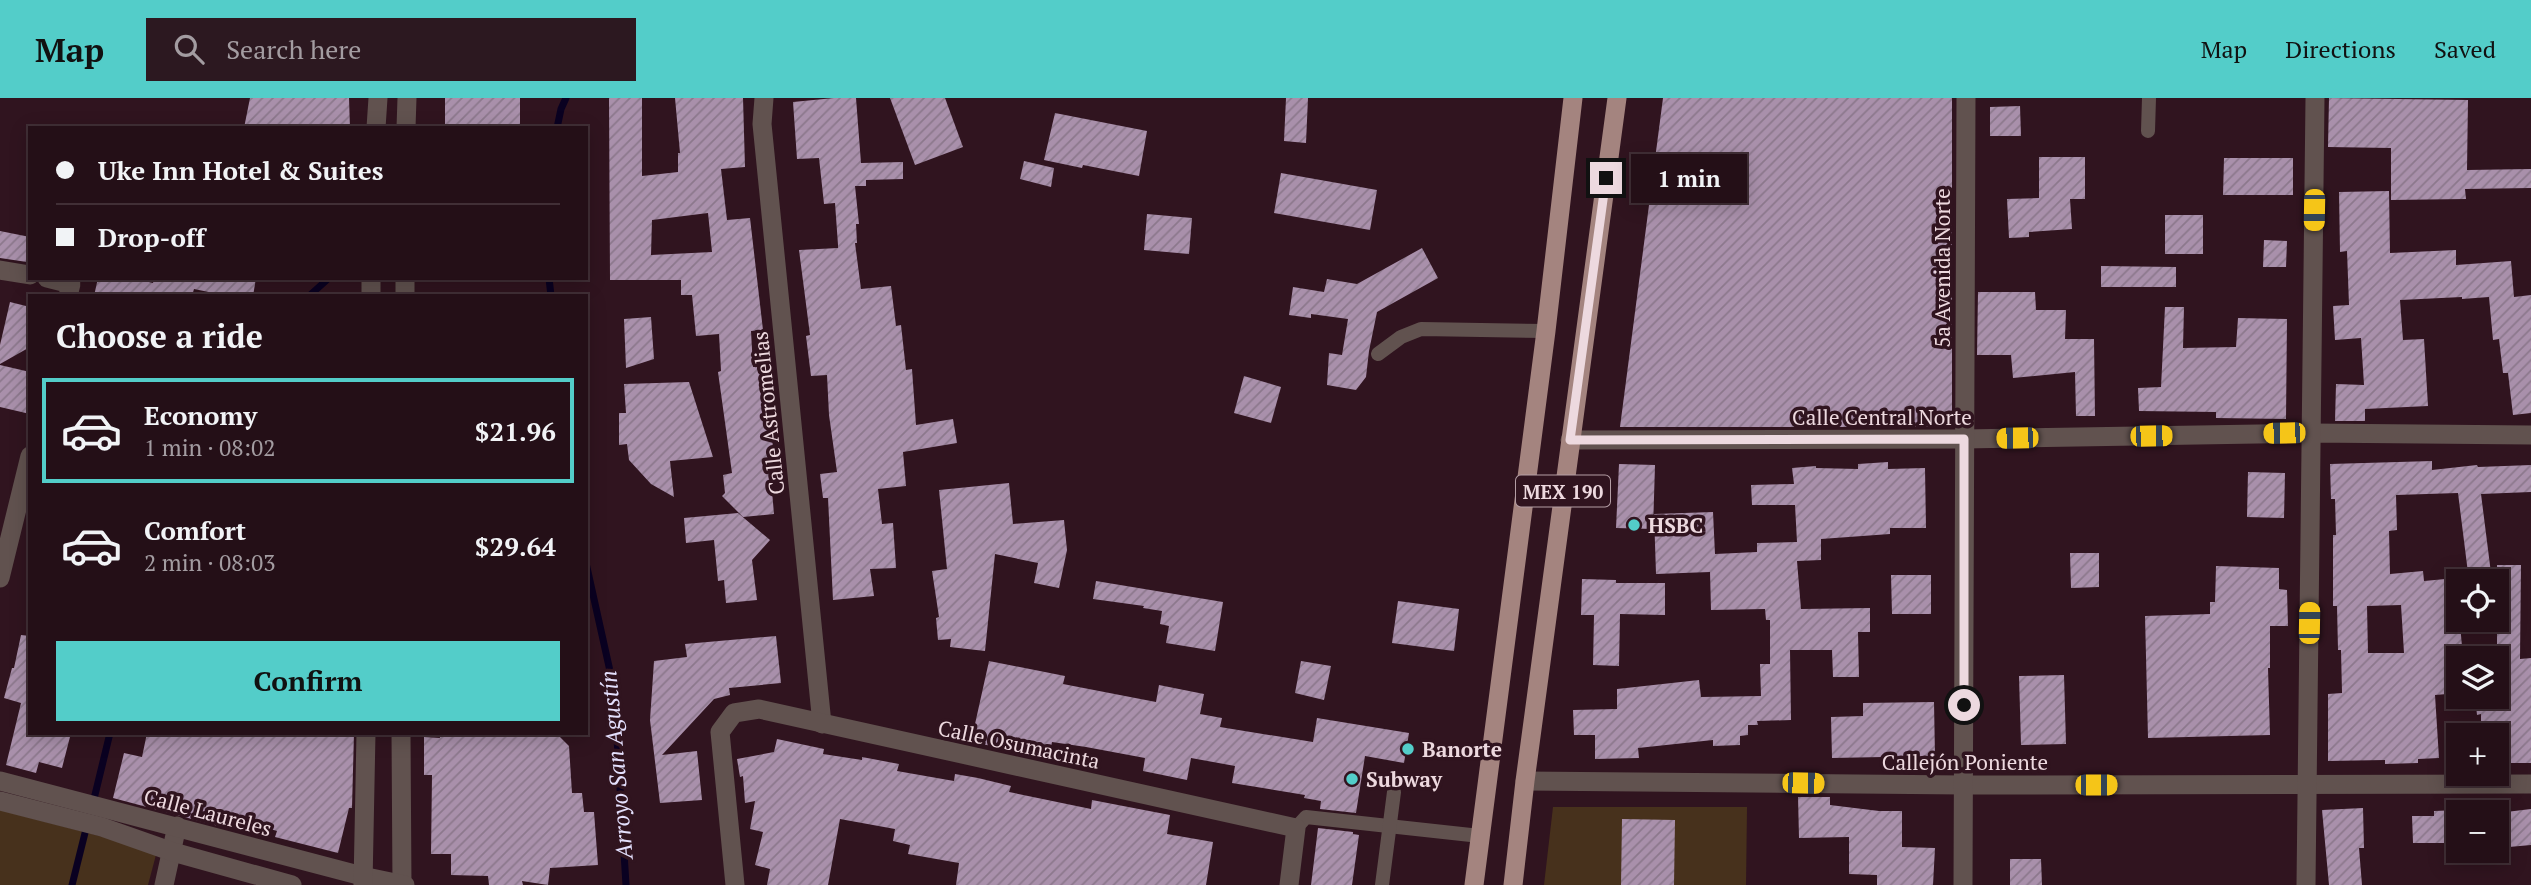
<!DOCTYPE html>
<meta charset="utf-8">
<style>
body{margin:0;font-family:"PT Serif",serif;background:#2c1820;color:#f1f3f6;height:100vh;display:flex;flex-direction:column;font-size:26px;white-space:nowrap}
*{box-sizing:border-box;margin:0}
p{font-size:23px;color:#a39ca1}
.icon{flex:none;width:38px;height:38px;fill:none;stroke:currentColor;stroke-width:2;stroke-linecap:round;stroke-linejoin:round}
.map{position:relative;flex:1;overflow:hidden}
.drawer{position:absolute;left:28px;top:196px;width:560px;height:441px;display:flex;flex-direction:column;background:#240f17;border-radius:0px;box-shadow:0 4px 18px #0003,0 0 0 2px #412f36}
.drawer>*{flex:none}
.hud{position:absolute;left:28px;top:28px;width:560px;height:154px;border-radius:0px;box-shadow:0 4px 18px #0003,0 0 0 2px #412f36;display:grid;align-content:center;height:154px;padding:0 28px;background:#240f17}
.buttons{position:absolute;left:2446px;top:471px;display:grid;gap:14px}
.buttons a{display:grid;place-items:center;width:63px;height:63px;border-radius:0px;background:#240f17;box-shadow:0 4px 18px #0003,0 0 0 2px #412f36;font-size:35px}
.end{position:absolute;width:32px;height:32px;margin:-16px;border:9px solid #edd9df;background:#111;box-shadow:0 0 0 4px #111}
.from{border-radius:50%}
.bubble{position:absolute;height:49px;border-radius:0px;background:#240f17;box-shadow:0 4px 18px #0003,0 0 0 2px #412f36;font-size:23px;font-weight:800;line-height:49px;text-align:center}
.car{position:absolute;width:21px;height:42px;margin:-21px -10px;border-radius:9px;box-shadow:0 0 5px 2px #0007;background:linear-gradient(#f5c518 24%,#345 0 40%,#f5c518 0 76%,#345 0 86%,#f5c518 0)}
.hud b{display:flex;align-items:center;gap:24px;height:66px;font-size:26px}
.hud b+b{border-top:2px solid #412f36}
.hud i{width:18px;height:18px;background:#f1f3f6}
ul{padding:0;list-style:none}
li{display:flex;align-items:center;gap:21px;height:105px;margin:0 14px 10px;padding:0 14px;border:4px solid transparent;border-radius:0px}
li div{flex:1}
li b{display:block;font-size:26px}
li em{font-style:normal;font-weight:800}
li.on{border-color:#53cdc9}
li>.icon{width:63px;height:63px;stroke-width:1.5}
h2{padding:0 28px;font-size:32px;line-height:84px}
.button{display:flex;gap:14px;margin-top:auto;padding:14px 28px}
.button a{flex:1;height:80px;border-radius:0px;background:#53cdc9;color:#111;font-size:28px;font-weight:800;line-height:80px;text-align:center}
header{display:flex;align-items:center;gap:42px;box-sizing:border-box;height:98px;padding:0 35px;background:#53cdc9;color:#111}
header strong{font-size:33px}
nav{display:flex;gap:38px;margin-inline-start:auto;font-size:24px}
.search{width:490px;height:63px;background:#2c1820;display:flex;align-items:center;gap:18px;box-sizing:border-box;padding:0 24px;border-radius:0px;color:#a39ca1;font-size:26px}
.map>svg:first-child{display:block}
</style>
<header>
<strong>Map</strong>
<div class="search"><svg class="icon" aria-label="search" viewBox="0 0 24 24"><circle cx="10" cy="10" r="6"/><path d="M15 15l6 6"/></svg>Search here</div>
<nav><a>Map</a><a>Directions</a><a>Saved</a></nav>
</header>
<div class="map">
<svg width="2531" height="787" viewBox="0 0 2531 787">
<defs>
<pattern id="building-hatch" width="6" height="6" patternUnits="userSpaceOnUse" patternTransform="scale(1.75)"><rect width="6" height="6" fill="#a990ab"/><path d="M-1 1l2-2M0 6l6-6M5 7l2-2" fill="none" stroke="#8c788c"/></pattern>
</defs>
<rect width="100%" height="100%" fill="#30141f"/>
<g fill="#47311c">
<polygon points="1553,709 1747,709 1746,787 1544,787"/>
<polygon points="0,712 157,753 148,787 0,787"/>
</g>
<g fill="none" stroke-linecap="round" stroke-linejoin="round">
<g stroke="#0a0121" stroke-width="7">
<polyline points="557,30 561,11 566,0"/>
<polyline points="549,180 551,198"/>
<polyline points="309,198 329,180"/>
<polyline points="586,465 614,591 626,787"/>
<polyline points="93,705 110,635"/>
<polyline points="72,787 87,727"/>
</g>
</g>
<g fill="url(#building-hatch)" fill-rule="evenodd">
<polygon points="250,0 349,0 350,30 244,30"/>
<rect x="445" y="0" width="75" height="30"/>
<path d="M 609,0 L 642,0 L 642,78 L 678,74 L 678,55 L 680,55 L 675,0 L 743,0 L 745,69 L 721,71 L 727,122 L 750,120 L 763,232 L 751,233 L 753,269 L 760,268 L 768,328 L 772,328 L 773,358 L 769,358 L 774,416 L 743,419 L 722,398 L 725,395 L 723,377 L 732,375 L 718,274 L 721,273 L 719,236 L 696,238 L 692,197 L 681,197 L 681,182 L 610,182 ZM 708,115 L 712,154 L 651,157 L 652,122 Z"/>
<polygon points="834,0 856,0 861,65 903,64 903,81 866,82 866,88 855,88 859,126 856,126 857,145 855,145 861,191 891,188 896,228 901,227 906,272 912,271 916,327 953,321 957,345 903,354 906,388 878,391 882,426 893,425 896,470 870,471 874,498 833,502 828,400 823,400 820,376 837,374 829,317 827,277 811,278 806,238 810,237 799,152 838,150 838,147 835,105 824,106 819,60 797,61 793,4"/>
<polygon points="890,0 945,0 963,49 915,67"/>
<polygon points="1286,0 1308,0 1306,45 1284,43"/>
<polygon points="1663,0 1952,0 1952,329 1620,329"/>
<polygon points="2329,0 2468,2 2467,72 2531,71 2531,90 2465,91 2466,101 2391,102 2391,50 2328,49"/>
<polygon points="2020,8 2021,38 1990,38 1990,9"/>
<polygon points="1055,15 1147,33 1139,78 1083,67 1082,70 1044,62"/>
<polygon points="2039,59 2085,59 2085,101 2070,101 2072,131 2029,134 2029,139 2009,140 2007,101 2039,100"/>
<polygon points="2224,60 2293,60 2293,97 2223,97"/>
<polygon points="1024,63 1054,70 1051,89 1020,81"/>
<polygon points="1281,75 1377,92 1370,132 1274,115"/>
<polygon points="2389,93 2390,155 2456,152 2456,167 2511,163 2514,199 2531,197 2531,315 2513,317 2508,275 2503,275 2499,241 2493,242 2489,199 2462,201 2462,199 2400,202 2403,242 2424,241 2428,308 2365,311 2365,323 2335,323 2336,286 2364,287 2361,240 2335,242 2333,208 2349,207 2347,153 2340,154 2339,94"/>
<polygon points="1147,116 1192,120 1189,156 1144,152"/>
<rect x="2165" y="117" width="38" height="39"/>
<polygon points="0,133 30,139 27,164 0,160"/>
<polygon points="2264,142 2287,143 2286,169 2263,169"/>
<polygon points="1422,150 1438,180 1377,214 1369,253 1366,279 1356,292 1327,287 1329,255 1342,257 1348,221 1311,216 1311,220 1289,217 1293,189 1324,194 1327,181 1357,186"/>
<polygon points="2101,168 2176,169 2176,189 2101,189"/>
<polygon points="98,180 131,180 153,185 154,180 256,180 253,198 228,198 194,191 192,198 94,198"/>
<polygon points="1978,194 2035,194 2036,212 2066,212 2065,241 2094,241 2095,318 2076,318 2075,274 2013,280 2011,257 1977,257"/>
<polygon points="10,204 30,209 30,249 0,266 0,247"/>
<polygon points="2165,209 2184,209 2183,250 2236,249 2238,220 2287,221 2286,321 2216,320 2216,314 2139,313 2138,290 2161,289"/>
<polygon points="651,219 654,261 626,270 624,221"/>
<polygon points="0,267 30,274 30,316 0,309"/>
<polygon points="1244,278 1281,289 1271,325 1234,315"/>
<polygon points="689,284 713,359 670,363 674,399 651,386 629,362 627,346 619,347 619,315 626,315 624,286"/>
<path d="M 2432,363 L 2432,372 L 2477,367 L 2478,369 L 2531,367 L 2531,394 L 2481,396 L 2492,483 L 2469,483 L 2458,395 L 2396,397 L 2397,432 L 2389,433 L 2390,476 L 2423,473 L 2424,483 L 2456,480 L 2463,560 L 2459,560 L 2459,595 L 2435,597 L 2439,660 L 2418,661 L 2418,665 L 2385,666 L 2385,662 L 2328,663 L 2328,596 L 2342,595 L 2341,552 L 2338,552 L 2337,508 L 2333,508 L 2333,437 L 2336,437 L 2335,401 L 2331,401 L 2330,366 ZM 2401,507 L 2404,555 L 2368,555 L 2367,508 Z"/>
<polygon points="1888,364 1888,371 1925,370 1926,430 1890,430 1890,436 1821,441 1821,462 1797,463 1801,511 1870,510 1870,534 1858,534 1859,579 1833,579 1832,552 1790,552 1791,622 1757,623 1758,627 1748,627 1748,637 1740,638 1740,647 1713,648 1713,642 1638,650 1639,660 1595,661 1595,637 1574,637 1573,612 1617,611 1617,591 1699,582 1701,599 1761,598 1760,566 1770,566 1770,522 1766,522 1765,511 1711,512 1710,474 1656,476 1654,416 1713,414 1715,456 1757,454 1757,445 1797,444 1795,407 1752,407 1751,387 1794,386 1792,370 1816,368 1816,370 1858,371 1858,366"/>
<polygon points="1619,366 1655,367 1653,431 1616,430"/>
<polygon points="2248,374 2285,375 2284,420 2247,419"/>
<polygon points="1009,385 1013,426 1064,422 1067,452 1059,490 1034,485 1038,465 995,456 985,553 950,549 951,541 938,542 936,520 939,519 932,473 947,471 939,392"/>
<polygon points="738,415 770,442 752,462 757,502 726,505 724,482 718,483 714,442 686,445 684,420"/>
<polygon points="2070,455 2099,455 2099,489 2071,490"/>
<polygon points="2497,467 2521,467 2520,561 2531,560 2531,665 2497,665 2497,637 2481,637 2481,616 2477,617 2475,598 2497,598"/>
<polygon points="2216,468 2279,470 2279,491 2287,492 2288,528 2270,528 2270,570 2268,570 2270,637 2148,640 2145,518 2210,516 2210,504 2215,504"/>
<polygon points="1891,477 1931,477 1931,516 1892,516"/>
<polygon points="1582,481 1616,482 1616,485 1665,485 1665,517 1620,516 1619,568 1593,567 1594,517 1581,517"/>
<polygon points="1096,483 1223,504 1215,553 1166,545 1169,528 1160,526 1162,513 1143,510 1144,508 1093,501"/>
<polygon points="1398,503 1459,511 1454,553 1392,545"/>
<polygon points="21,537 30,538 30,635 71,635 62,670 39,664 36,675 6,667 21,605 4,600 12,570 14,570"/>
<polygon points="776,538 781,585 729,590 730,597 714,601 662,657 697,653 702,702 660,705 650,622 654,563 687,559 685,546"/>
<polygon points="989,563 1065,578 1063,586 1156,604 1159,587 1204,596 1200,616 1222,620 1220,629 1313,644 1317,620 1409,635 1404,665 1365,658 1356,715 1320,711 1321,703 1304,700 1305,697 1232,685 1235,668 1191,660 1187,682 1143,673 1145,660 1086,649 1052,644 1049,659 971,644"/>
<polygon points="1301,563 1331,568 1324,602 1295,595"/>
<polygon points="2064,577 2066,646 2021,647 2019,578"/>
<polygon points="1934,604 1935,658 1832,660 1831,619 1863,618 1863,605"/>
<polygon points="147,635 354,635 352,710 349,710 338,755 275,739 277,733 225,718 222,729 113,700 124,655 142,659"/>
<polygon points="439,635 556,635 569,648 572,695 582,695 584,714 594,714 598,767 550,770 548,787 522,783 523,787 489,787 488,778 451,777 451,756 431,756 432,677 424,677 424,639 440,640"/>
<polygon points="777,641 824,651 823,656 862,662 862,659 899,666 897,673 954,683 955,676 978,680 1011,688 1009,694 1091,711 1092,702 1170,717 1167,736 1213,744 1206,787 956,787 959,765 908,756 910,747 893,743 895,731 840,721 828,787 767,787 770,771 755,767 763,734 750,731 755,703 745,705 743,678 740,679 737,661 774,654"/>
<polygon points="1798,699 1830,699 1830,707 1879,713 1902,713 1902,749 1935,750 1933,787 1877,787 1877,777 1849,776 1849,739 1799,740"/>
<polygon points="2363,710 2364,750 2359,750 2362,787 2329,787 2322,712"/>
<polygon points="2531,711 2531,747 2509,749 2506,714"/>
<polygon points="2459,712 2459,745 2413,745 2412,718 2434,718 2434,713"/>
<polygon points="1622,721 1675,722 1674,787 1621,787"/>
<polygon points="1318,730 1353,734 1353,736 1359,737 1352,787 1311,787"/>
<polygon points="2010,761 2041,761 2042,787 2010,787"/>
</g>
<g fill="none" stroke-linecap="round" stroke-linejoin="round">
<g stroke="#61524f" stroke-width="14">
<polyline points="2148,33 2149,0"/>
<polyline points="1378,256 1401,239 1421,231 1546,233"/>
<polyline points="1296,730 1306,719 1480,738"/>
<polyline points="1382,787 1394,694"/>
</g>
<g stroke="#61524f" stroke-width="19">
<polyline points="764,0 762,26 822,626"/>
<polyline points="0,172 30,177"/>
<polyline points="47,180 71,186 68,198"/>
<polyline points="1570,342 1964,341 2311,335 2531,337"/>
<polyline points="0,480 30,358"/>
<polyline points="1525,683 1964,687 2531,686"/>
<polyline points="164,787 177,728"/>
<polyline points="735,787 720,634 734,615 759,611 1296,730 1289,787"/>
<polyline points="1963,787 1966,0"/>
<polyline points="2306,787 2315,0"/>
</g>
<g stroke="#61524f" stroke-width="19">
<polyline points="376,30 378,0"/>
<polyline points="406,30 407,0"/>
<polyline points="371,198 371,180"/>
<polyline points="405,198 405,180"/>
<polyline points="401,635 402,787"/>
<polyline points="0,683 362,778 405,787"/>
<polyline points="0,703 102,729 173,754 292,787"/>
<polyline points="363,787 366,635"/>
</g>
<g stroke="#a4847f" stroke-width="19">
<polyline points="1474,787 1546,233 1573,0"/>
<polyline points="1513,787 1525,683 1617,0"/>
</g>
</g>
<g fill="none" stroke-linecap="round" stroke-linejoin="round">
<polyline stroke="#edd9df" stroke-width="9" points="1606,80 1570,342 1964,341 1964,607"/>
</g>
<g fill="#53cdc9" stroke="#30141f" stroke-width="2.5">
<circle cx="1634" cy="427" r="7"/>
<circle cx="1408" cy="651" r="7"/>
<circle cx="1352" cy="681" r="7"/>
</g>
<g text-anchor="middle" dominant-baseline="central" stroke-width="7" stroke-linejoin="round" paint-order="stroke">
<rect fill="#30141f" stroke="#b49ea5" stroke-width="2" x="1516" y="377.5" width="94" height="31" rx="5"/>
<g font-size="19" font-weight="bold" fill="#edd9df">
<text x="1563" y="393">MEX 190</text>
</g>
<g font-size="21" fill="#edd9df" stroke="#30141f">
<text transform="translate(1942 170) rotate(-90)">5a Avenida Norte</text>
<text transform="translate(768 315) rotate(-96)">Calle Astromelias</text>
<text x="1882" y="319">Calle Central Norte</text>
<text transform="translate(1019 646) rotate(12)">Calle Osumacinta</text>
<text x="1965" y="664">Callejón Poniente</text>
<text transform="translate(208 714) rotate(15)">Calle Laureles</text>
</g>
<g font-size="21" font-weight="bold" fill="#edd9df" stroke="#30141f" text-anchor="start">
<text x="1648" y="427">HSBC</text>
<text x="1422" y="651">Banorte</text>
<text x="1366" y="681">Subway</text>
</g>
<g font-size="23" font-style="italic" fill="#e4e0fd" stroke="#30141f">
<text transform="translate(616 667) rotate(-95)">Arroyo San Agustín</text>
</g>
</g>
</svg>
<div class="buttons">
<a><svg class="icon" aria-label="locate" viewBox="0 0 24 24"><circle cx="12" cy="12" r="6"/><path d="M12 2v4M12 18v4M2 12h4M18 12h4"/></svg></a>
<a><svg class="icon" aria-label="layers" viewBox="0 0 24 24"><path d="M12 4l9 5-9 5-9-5zM3 14l9 5 9-5"/></svg></a>
<a>+</a>
<a>−</a>
</div>
<i class="end from" style="left:1964px;top:607px"></i>
<i class="end" style="left:1606px;top:80px"></i>
<div class="bubble" style="left:1631px;top:56px;width:116px">1 min</div>
<i class="car" style="left:2314px;top:112px;rotate:181deg"></i>
<i class="car" style="left:2284px;top:335px;rotate:269deg"></i>
<i class="car" style="left:2151px;top:338px;rotate:89deg"></i>
<i class="car" style="left:2017px;top:340px;rotate:269deg"></i>
<i class="car" style="left:2309px;top:525px;rotate:1deg"></i>
<i class="car" style="left:1803px;top:685px;rotate:91deg"></i>
<i class="car" style="left:2096px;top:687px;rotate:90deg"></i>
<div class="hud">
<b><i class="from"></i>Uke Inn Hotel &amp; Suites</b>
<b><i></i>Drop-off</b>
</div>
<section class="drawer">
<h2>Choose a ride</h2>
<ul>
<li class="on"><svg class="icon" aria-label="car" viewBox="0 0 24 24"><path d="M5 17H2v-5l4-1 3-4h7l3 4 3 1v5h-3M9 17h6M6 11h13"/><circle cx="7" cy="17" r="2"/><circle cx="17" cy="17" r="2"/></svg><div><b>Economy</b><p>1 min · 08:02</p></div><em>$21.96</em></li>
<li><svg class="icon" aria-label="car" viewBox="0 0 24 24"><path d="M5 17H2v-5l4-1 3-4h7l3 4 3 1v5h-3M9 17h6M6 11h13"/><circle cx="7" cy="17" r="2"/><circle cx="17" cy="17" r="2"/></svg><div><b>Comfort</b><p>2 min · 08:03</p></div><em>$29.64</em></li>
</ul>
<div class="button"><a>Confirm</a></div>
</section>
</div>
